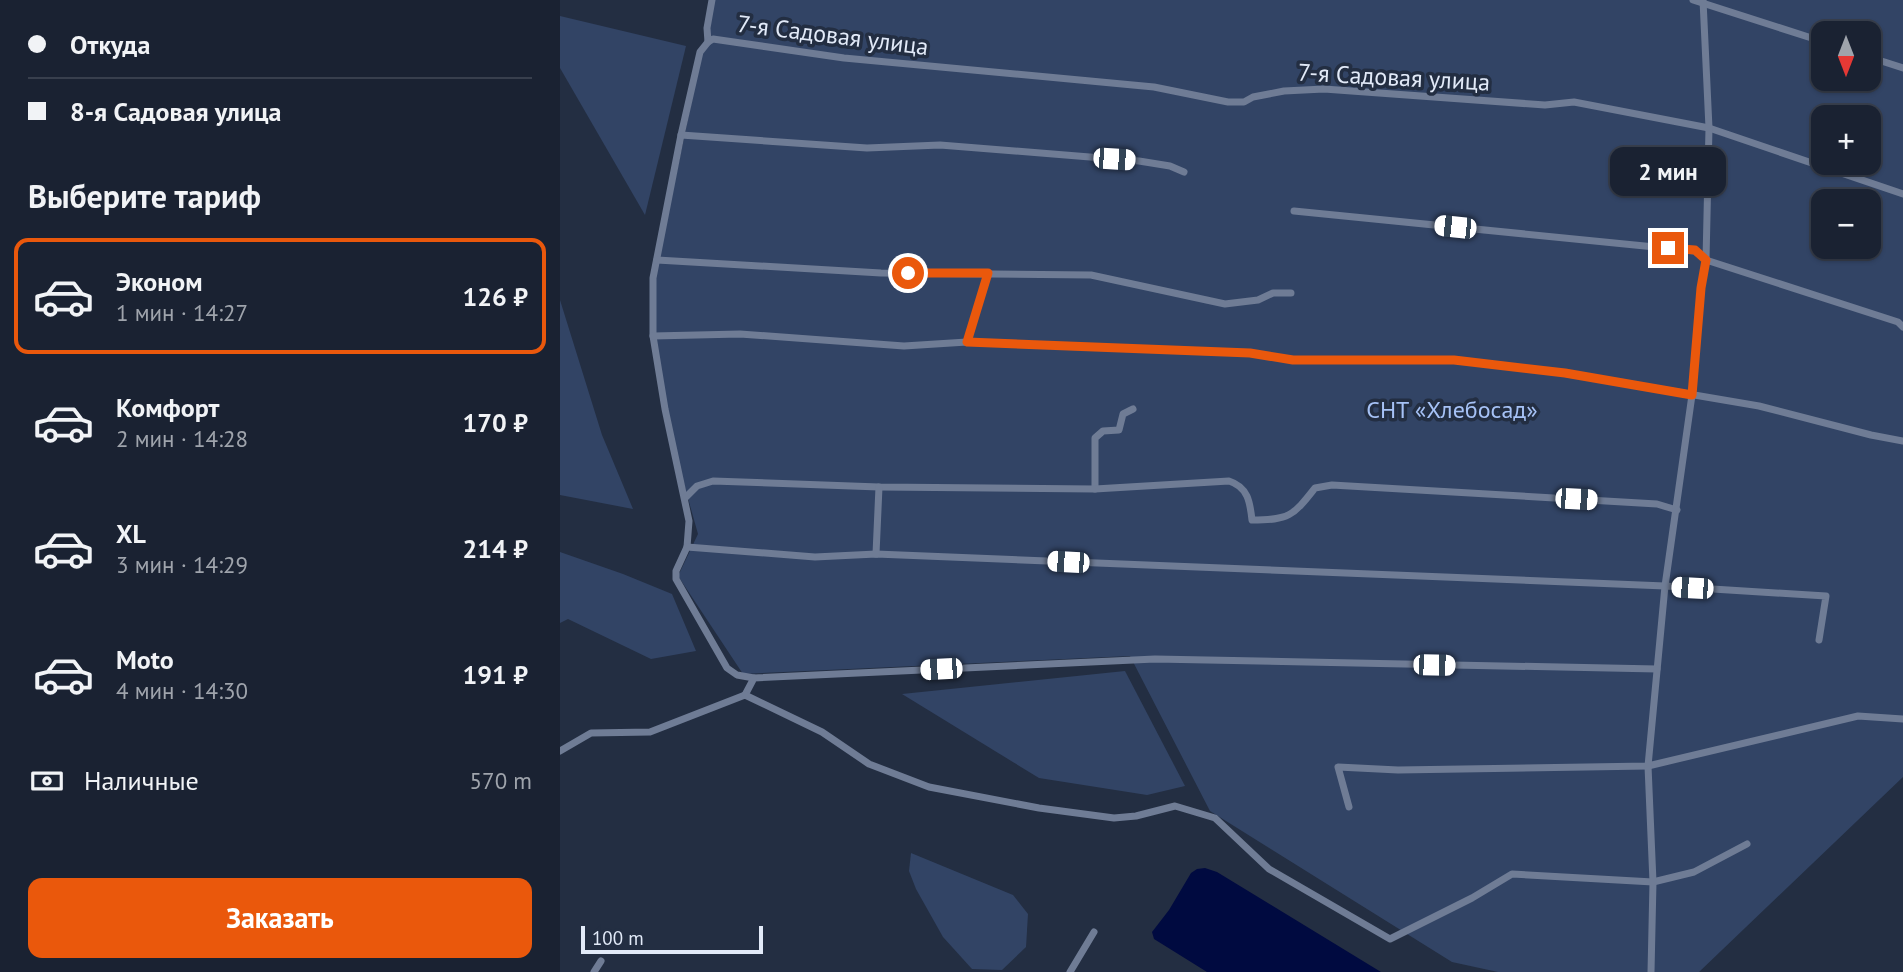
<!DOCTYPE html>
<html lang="ru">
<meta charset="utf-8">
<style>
body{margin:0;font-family:"PT Sans",sans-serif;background:#232a3a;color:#f1f3f6;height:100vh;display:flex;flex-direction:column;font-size:26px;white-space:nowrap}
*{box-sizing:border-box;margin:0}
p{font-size:23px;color:#9fa4ac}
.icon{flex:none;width:38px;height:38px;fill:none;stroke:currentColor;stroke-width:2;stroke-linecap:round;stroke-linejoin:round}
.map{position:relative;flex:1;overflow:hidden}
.panel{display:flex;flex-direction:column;background:#1a2232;width:560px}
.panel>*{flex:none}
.guide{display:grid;align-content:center;height:154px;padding:0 28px;background:#1a2232}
.needle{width:46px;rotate:180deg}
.tools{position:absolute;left:1251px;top:21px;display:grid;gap:14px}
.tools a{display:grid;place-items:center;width:70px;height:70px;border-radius:14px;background:#1a2232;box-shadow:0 2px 5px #0004,0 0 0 2px #383f4d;font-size:35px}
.scale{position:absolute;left:21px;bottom:18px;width:182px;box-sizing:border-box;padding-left:7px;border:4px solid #e2eaf8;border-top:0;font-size:19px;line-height:24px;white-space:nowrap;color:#e2eaf8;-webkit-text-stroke:5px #232e42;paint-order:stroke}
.end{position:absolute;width:32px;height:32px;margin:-16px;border:9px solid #ea580c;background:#fff;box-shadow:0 0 0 4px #fff}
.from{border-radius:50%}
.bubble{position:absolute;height:49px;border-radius:14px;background:#1a2232;box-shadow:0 2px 5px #0004,0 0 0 2px #383f4d;font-size:23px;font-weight:700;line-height:49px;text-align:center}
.car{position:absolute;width:21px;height:42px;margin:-21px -10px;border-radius:9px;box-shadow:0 0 5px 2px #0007;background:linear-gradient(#fff 24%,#345 0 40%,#fff 0 76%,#345 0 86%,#fff 0)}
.guide b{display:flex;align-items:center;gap:24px;height:66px;font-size:26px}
.guide b+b{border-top:2px solid #383f4d}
.guide i{width:18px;height:18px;background:#f1f3f6}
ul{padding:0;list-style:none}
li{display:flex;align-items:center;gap:21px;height:116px;margin:0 14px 10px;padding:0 14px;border:4px solid transparent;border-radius:14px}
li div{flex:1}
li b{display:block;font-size:26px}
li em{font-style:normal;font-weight:700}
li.current{border-color:#ea580c}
li>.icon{width:63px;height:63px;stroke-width:1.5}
h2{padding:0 28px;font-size:32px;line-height:84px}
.pay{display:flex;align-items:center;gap:18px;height:77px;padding:0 28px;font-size:26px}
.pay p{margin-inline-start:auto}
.primary-button{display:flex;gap:14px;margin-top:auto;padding:14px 28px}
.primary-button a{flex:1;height:80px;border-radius:14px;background:#ea580c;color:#fff;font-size:28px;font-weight:700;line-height:80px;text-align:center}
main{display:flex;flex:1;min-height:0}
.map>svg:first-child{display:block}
</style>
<main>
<section class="panel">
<div class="guide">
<b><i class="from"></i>Откуда</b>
<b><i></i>8-я Садовая улица</b>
</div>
<h2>Выберите тариф</h2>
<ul>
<li class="current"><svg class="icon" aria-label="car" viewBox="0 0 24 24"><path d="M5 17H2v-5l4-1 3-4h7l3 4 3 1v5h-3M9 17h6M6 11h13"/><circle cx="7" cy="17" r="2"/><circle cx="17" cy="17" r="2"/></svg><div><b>Эконом</b><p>1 мин · 14:27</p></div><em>126 ₽</em></li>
<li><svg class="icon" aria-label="car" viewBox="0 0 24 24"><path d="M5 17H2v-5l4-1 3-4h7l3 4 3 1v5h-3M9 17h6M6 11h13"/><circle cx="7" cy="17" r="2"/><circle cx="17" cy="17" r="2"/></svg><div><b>Комфорт</b><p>2 мин · 14:28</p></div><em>170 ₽</em></li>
<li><svg class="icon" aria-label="car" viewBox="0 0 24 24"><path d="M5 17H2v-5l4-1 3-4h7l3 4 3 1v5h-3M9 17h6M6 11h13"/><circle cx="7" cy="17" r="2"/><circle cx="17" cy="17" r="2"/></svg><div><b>XL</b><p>3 мин · 14:29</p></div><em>214 ₽</em></li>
<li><svg class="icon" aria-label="car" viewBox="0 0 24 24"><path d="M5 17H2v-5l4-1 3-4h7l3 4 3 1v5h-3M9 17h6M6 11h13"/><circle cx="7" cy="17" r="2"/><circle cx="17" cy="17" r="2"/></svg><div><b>Moto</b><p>4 мин · 14:30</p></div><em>191 ₽</em></li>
</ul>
<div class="pay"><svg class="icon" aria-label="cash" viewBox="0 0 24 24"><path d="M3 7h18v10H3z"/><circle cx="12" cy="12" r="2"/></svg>Наличные<p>570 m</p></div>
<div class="primary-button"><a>Заказать</a></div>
</section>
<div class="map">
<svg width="1343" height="972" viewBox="0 0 1343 972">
<rect width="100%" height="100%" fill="#232e42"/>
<g fill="#324465" fill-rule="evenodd">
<path d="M 153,0 L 1343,0 L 1343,777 L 1139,972 L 938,972 L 892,962 L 650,811 L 570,656 L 183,674 L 118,576 L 138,534 L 103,409 L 91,295 ZM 1264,33 L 1309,33 L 1309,79 L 1264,79 ZM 1264,117 L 1309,117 L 1309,163 L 1264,163 ZM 1264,201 L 1309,201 L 1309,247 L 1264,247 Z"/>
<polygon points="0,16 126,46 85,215 0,68"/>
<polygon points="0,300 42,435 73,509 0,495"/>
<polygon points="0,552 63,574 112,594 136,651 91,659 8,619 0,623"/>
<polygon points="565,671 625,786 587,795 479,778 342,694"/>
<polygon points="351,853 453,895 468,914 466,947 442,970 412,969 383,937 356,889 349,871"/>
</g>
<polygon fill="#000a40" points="645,868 657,872 821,972 647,972 594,939 592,932 609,910 631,873 637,869"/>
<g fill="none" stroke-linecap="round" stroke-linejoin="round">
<g stroke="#6f7c95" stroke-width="7">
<polyline points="152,0 147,28 148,42 140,52 121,135 93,278 93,336 105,409 129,521 127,547 116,571 116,579 167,668 177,675 194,678"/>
<polyline points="1133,0 1264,42"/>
<polyline points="148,42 153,39 284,58 594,87 668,102 684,102 693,97 724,91 764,89 985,105 1014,102 1149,128 1343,194"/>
<polyline points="1309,57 1343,68"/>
<polyline points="121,135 307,148 380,145 579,161 610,166 624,172"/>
<polyline points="734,211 1135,251 1146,260 1338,322 1343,327"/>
<polyline points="97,260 321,273 531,275 665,304 698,300 713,293 731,293"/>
<polyline points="93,336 180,334 344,346 407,342 690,353 733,360 894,360 1005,373 1199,406 1311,435 1343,441"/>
<polyline points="407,342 428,273"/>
<polyline points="535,489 535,438 543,431 559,430 563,414 573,409"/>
<path d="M 125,498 L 137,486 L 153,481 L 319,487 L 535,489 L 669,481 C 688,487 690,502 692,520 C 729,520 733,516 755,488 L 772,485 L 1097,504 L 1117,510"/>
<polyline points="127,547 255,557 316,554 1105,586 1266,596 1259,640"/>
<polyline points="316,554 319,487"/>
<polyline points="185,695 194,678 595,659 1097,669"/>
<polyline points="0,751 31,733 90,732 185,695 262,732 309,764 369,787 479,808 554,818 576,816 615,806 655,818 709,869 830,939 912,898 952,874 1093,882 1134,872 1187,844"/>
<polyline points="789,807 778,767 838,770 1088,766 1298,716 1343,719"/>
<polyline points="34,972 41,961"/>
<polyline points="510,972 534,932"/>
<polyline points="1091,972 1093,882 1088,766 1105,586 1132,395 1141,288 1146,260 1149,128 1143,0"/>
</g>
</g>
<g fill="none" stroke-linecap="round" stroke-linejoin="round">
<polyline stroke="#ea580c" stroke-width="9" points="348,273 428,273 407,342 690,353 733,360 894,360 1005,373 1132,395 1141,288 1146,260 1135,250 1108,248"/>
</g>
<g text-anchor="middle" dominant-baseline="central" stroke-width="7" stroke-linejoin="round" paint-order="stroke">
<g font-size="24" fill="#e2eaf8" stroke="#232e42">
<text transform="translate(273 35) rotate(7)">7-я Садовая улица</text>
<text transform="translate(834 77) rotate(3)">7-я Садовая улица</text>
</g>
<g font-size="24" fill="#a6c2f6" stroke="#232e42">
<text x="892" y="409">СНТ «Хлебосад»</text>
</g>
</g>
</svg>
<div class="tools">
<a><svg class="needle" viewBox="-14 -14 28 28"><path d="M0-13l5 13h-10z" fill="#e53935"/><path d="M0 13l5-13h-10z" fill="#9fa4ac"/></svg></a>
<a>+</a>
<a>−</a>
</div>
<div class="scale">100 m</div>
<i class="end from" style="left:348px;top:273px"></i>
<i class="end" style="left:1108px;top:248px"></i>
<div class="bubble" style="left:1050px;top:147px;width:116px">2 мин</div>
<i class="car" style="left:554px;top:159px;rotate:94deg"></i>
<i class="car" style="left:895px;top:227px;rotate:276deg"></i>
<i class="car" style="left:1016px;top:499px;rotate:93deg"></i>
<i class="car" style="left:508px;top:562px;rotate:273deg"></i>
<i class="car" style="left:1132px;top:588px;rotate:273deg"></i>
<i class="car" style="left:874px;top:665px;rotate:91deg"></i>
<i class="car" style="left:381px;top:669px;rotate:267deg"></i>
</div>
</main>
